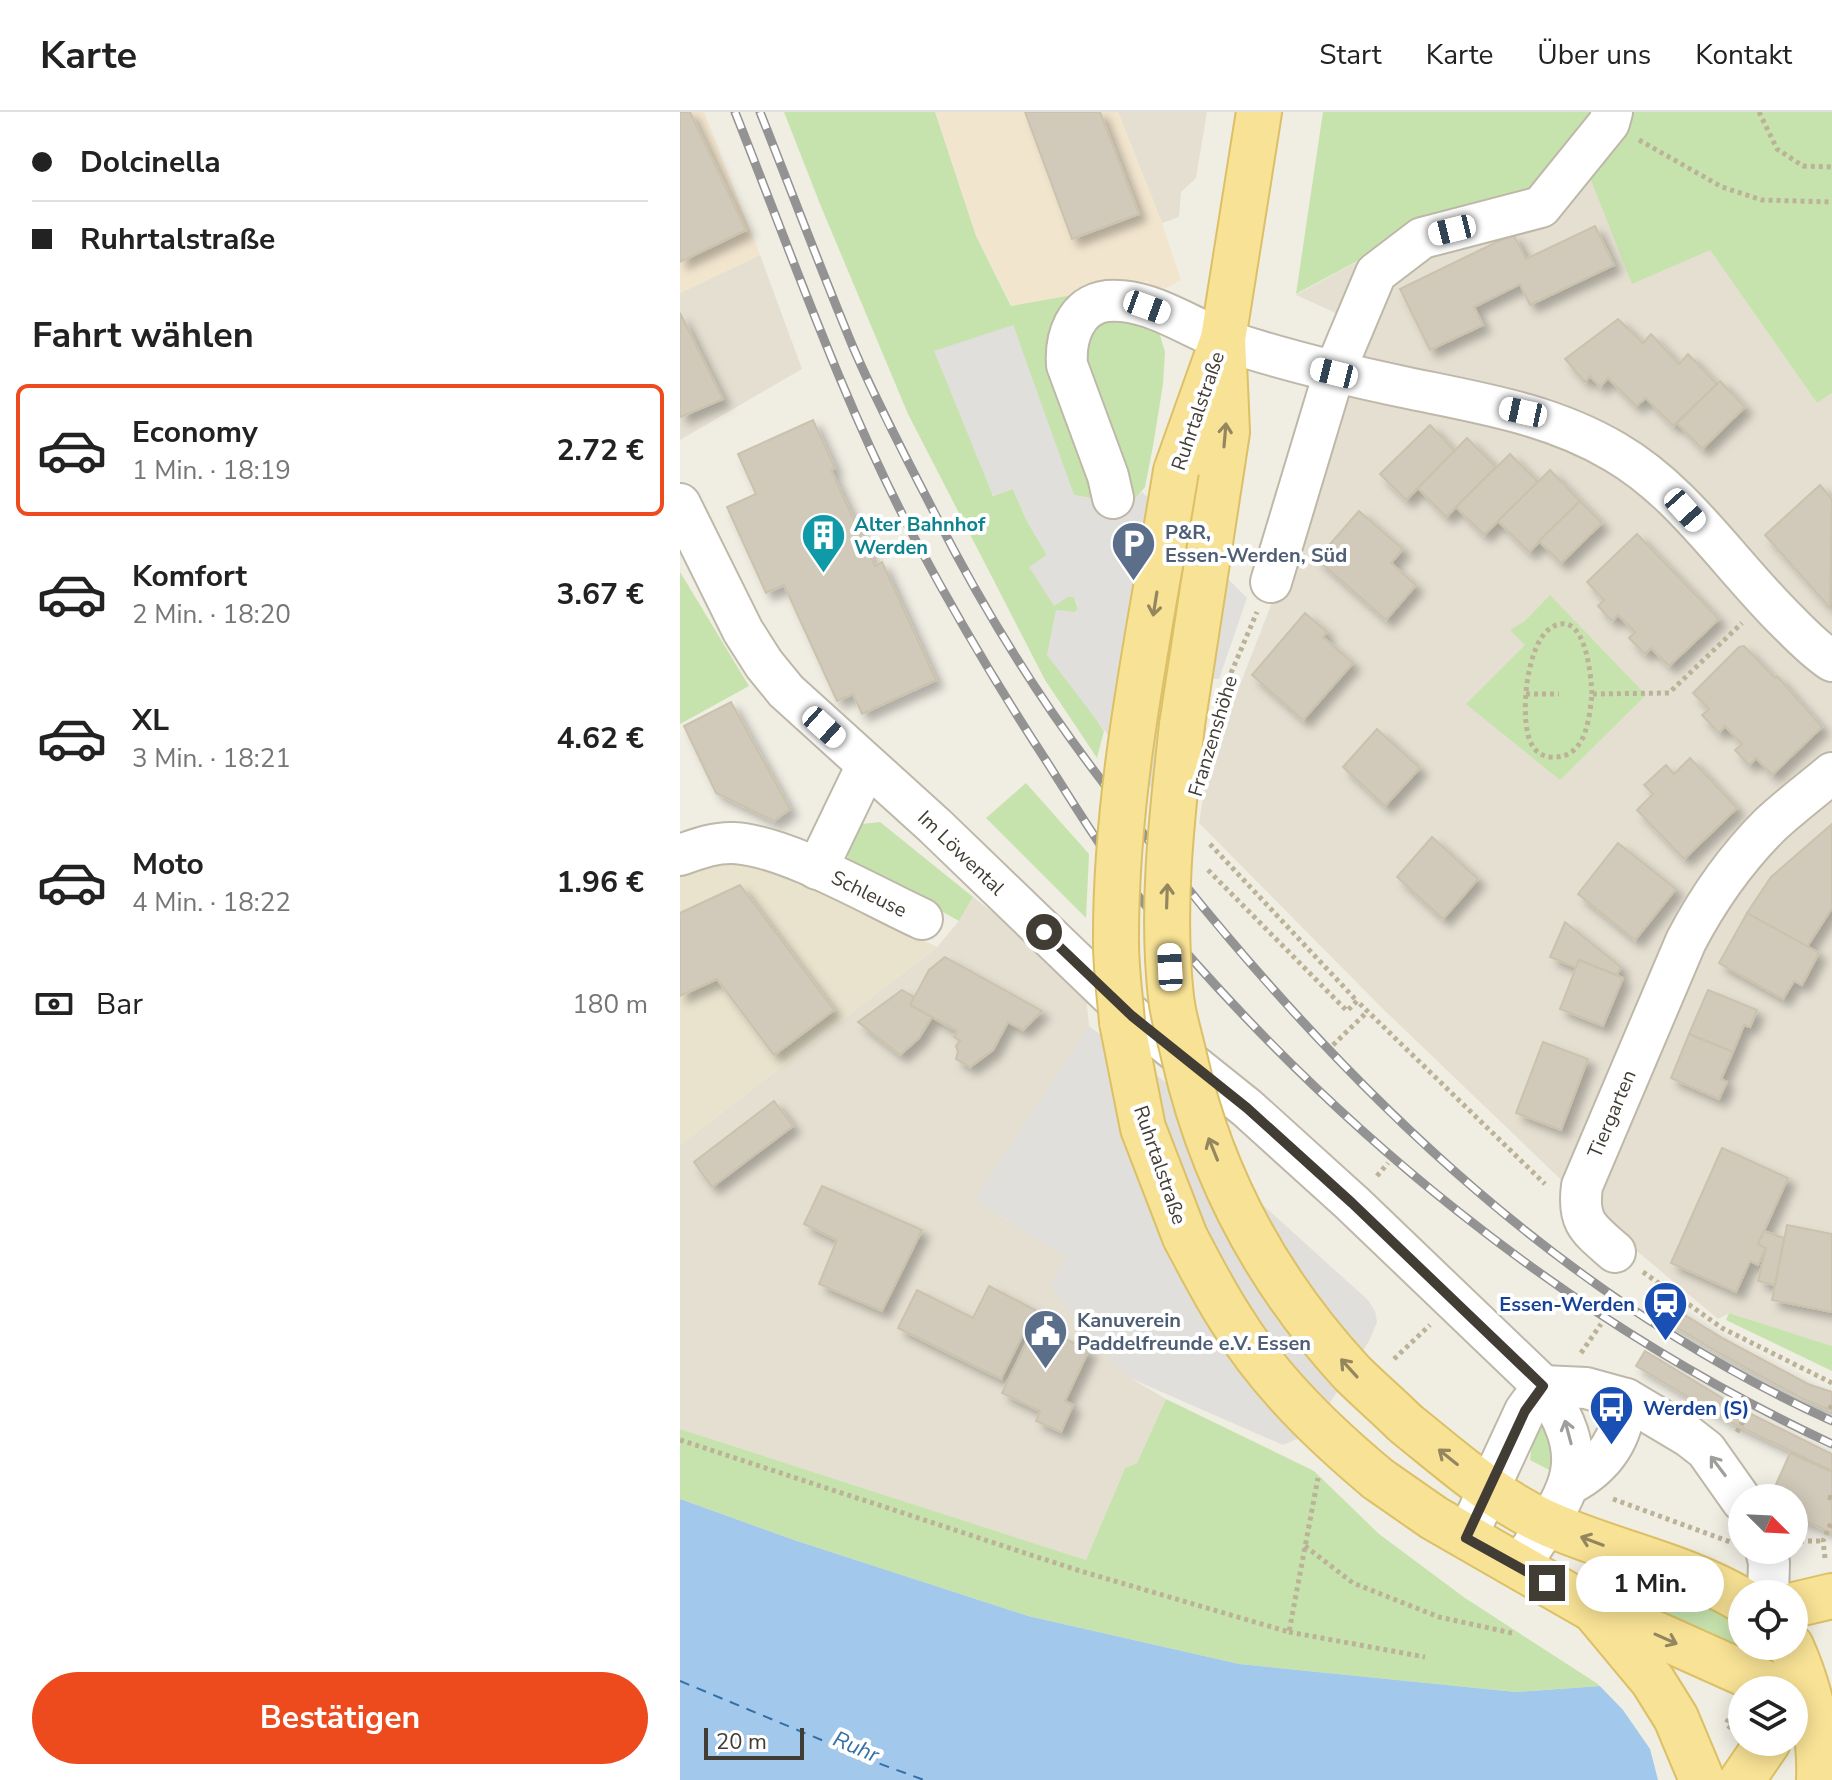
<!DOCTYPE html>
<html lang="de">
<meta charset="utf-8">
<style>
body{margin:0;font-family:"Nunito Sans",sans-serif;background:#f6f6f6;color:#222;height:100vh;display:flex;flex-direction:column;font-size:30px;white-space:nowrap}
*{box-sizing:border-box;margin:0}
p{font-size:26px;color:#767676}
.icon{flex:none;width:44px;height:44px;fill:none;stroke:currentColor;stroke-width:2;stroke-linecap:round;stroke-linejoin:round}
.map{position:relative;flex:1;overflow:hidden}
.details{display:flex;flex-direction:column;background:#fff;width:680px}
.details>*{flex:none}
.banner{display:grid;align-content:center;height:176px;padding:0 32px;background:#fff}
.needle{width:52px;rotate:114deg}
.controls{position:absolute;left:1048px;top:1372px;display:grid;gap:16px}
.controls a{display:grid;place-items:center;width:80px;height:80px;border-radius:50%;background:#fff;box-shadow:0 4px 20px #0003;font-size:40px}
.scale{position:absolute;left:24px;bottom:20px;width:100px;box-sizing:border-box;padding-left:8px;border:4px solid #423d34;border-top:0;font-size:22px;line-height:28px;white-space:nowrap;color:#423d34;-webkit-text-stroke:6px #fff;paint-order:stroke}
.end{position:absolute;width:36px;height:36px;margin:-18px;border:10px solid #423d34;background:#fff;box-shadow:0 0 0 4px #fff}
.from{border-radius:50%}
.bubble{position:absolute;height:56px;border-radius:28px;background:#fff;box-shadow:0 4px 20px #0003;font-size:26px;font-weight:700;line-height:56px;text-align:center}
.car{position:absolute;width:24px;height:48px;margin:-24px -12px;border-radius:10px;box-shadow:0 0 6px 2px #0007;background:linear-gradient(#fff 24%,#345 0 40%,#fff 0 76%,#345 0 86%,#fff 0)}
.banner b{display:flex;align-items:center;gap:28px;height:76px;font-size:30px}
.banner b+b{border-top:2px solid #e0e0e0}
.banner i{width:20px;height:20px;background:#222}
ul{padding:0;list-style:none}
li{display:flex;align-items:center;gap:24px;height:132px;margin:0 16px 12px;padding:0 16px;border:4px solid transparent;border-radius:12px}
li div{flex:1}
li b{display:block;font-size:30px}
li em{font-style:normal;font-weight:700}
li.on{border-color:#ed4a1d}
li>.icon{width:72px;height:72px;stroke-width:1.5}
h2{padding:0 32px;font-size:36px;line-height:96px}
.pay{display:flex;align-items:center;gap:20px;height:88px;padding:0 32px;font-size:30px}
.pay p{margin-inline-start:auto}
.action{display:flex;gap:16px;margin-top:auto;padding:16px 32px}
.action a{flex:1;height:92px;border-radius:48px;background:#ed4a1d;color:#fff;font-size:32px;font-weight:700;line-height:92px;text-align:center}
header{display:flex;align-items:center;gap:48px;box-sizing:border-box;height:112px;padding:0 40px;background:#fff;border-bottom:2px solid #e0e0e0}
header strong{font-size:38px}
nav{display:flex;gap:44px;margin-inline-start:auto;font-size:28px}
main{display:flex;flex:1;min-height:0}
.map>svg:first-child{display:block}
</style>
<header>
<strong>Karte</strong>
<nav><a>Start</a><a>Karte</a><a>Über uns</a><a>Kontakt</a></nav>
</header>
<main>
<section class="details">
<div class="banner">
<b><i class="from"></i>Dolcinella</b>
<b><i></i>Ruhrtalstraße</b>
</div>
<h2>Fahrt wählen</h2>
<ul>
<li class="on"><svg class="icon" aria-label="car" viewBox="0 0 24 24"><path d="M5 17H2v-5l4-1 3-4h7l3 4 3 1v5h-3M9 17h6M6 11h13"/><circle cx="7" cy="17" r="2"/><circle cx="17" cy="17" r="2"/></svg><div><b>Economy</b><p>1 Min. · 18:19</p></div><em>2.72 €</em></li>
<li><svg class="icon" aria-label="car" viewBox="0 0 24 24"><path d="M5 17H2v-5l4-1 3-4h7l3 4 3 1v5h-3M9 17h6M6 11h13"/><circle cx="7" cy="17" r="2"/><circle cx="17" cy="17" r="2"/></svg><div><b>Komfort</b><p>2 Min. · 18:20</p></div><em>3.67 €</em></li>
<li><svg class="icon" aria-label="car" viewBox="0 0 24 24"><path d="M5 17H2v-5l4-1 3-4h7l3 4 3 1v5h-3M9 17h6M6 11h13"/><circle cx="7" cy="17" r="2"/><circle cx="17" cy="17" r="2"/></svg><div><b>XL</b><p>3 Min. · 18:21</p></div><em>4.62 €</em></li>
<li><svg class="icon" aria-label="car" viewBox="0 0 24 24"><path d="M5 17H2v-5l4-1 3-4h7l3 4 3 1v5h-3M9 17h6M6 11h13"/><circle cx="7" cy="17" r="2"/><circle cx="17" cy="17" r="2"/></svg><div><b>Moto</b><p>4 Min. · 18:22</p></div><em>1.96 €</em></li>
</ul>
<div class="pay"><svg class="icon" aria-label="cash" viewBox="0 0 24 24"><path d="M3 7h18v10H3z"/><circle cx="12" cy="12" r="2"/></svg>Bar<p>180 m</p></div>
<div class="action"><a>Bestätigen</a></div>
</section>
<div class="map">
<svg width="1152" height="1668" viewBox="0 0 1152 1668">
<defs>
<filter id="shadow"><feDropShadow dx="7" dy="7" stdDeviation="4" flood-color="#0004"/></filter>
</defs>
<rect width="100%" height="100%" fill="#f0ede3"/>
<g fill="#e4dfd1">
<polygon points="438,0 527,0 516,66 501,80 499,105 482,111"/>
<polygon points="898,35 1030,138 1137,291 1152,281 1152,1234 1049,1201 1038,1207 945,1129 701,895 519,711 528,655 651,339 682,213 616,183 744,113"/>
<polygon points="80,143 122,257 0,328 0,181"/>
<polygon points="293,785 405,872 409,914 295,1088 386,1145 452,1267 486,1287 457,1351 445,1356 406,1448 0,1317 0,1033 257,835 279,809"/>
</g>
<g fill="#f2e5ce">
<polygon points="0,0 24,0 80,143 0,181"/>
<polygon points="255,0 438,0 482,111 501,168 486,176 469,175 468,169 332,194 296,124"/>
</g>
<polygon fill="#e9e3cd" points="31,745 87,753 257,835 0,1033 0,755"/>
<g fill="#c7e3ad">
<polygon points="104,0 255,0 296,124 331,194 404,181 395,314 414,387 394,383 404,418 333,213 312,384 333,377 347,409 367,443 349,456 389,484 394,485 398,497 395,500 387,564 424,619 417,646 365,568 228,302 140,92"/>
<polygon points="643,0 1152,0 1152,281 1137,291 1030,138 952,172 898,35 858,72 793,102 744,113 616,182"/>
<polygon points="433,205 463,209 463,215 479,220 485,240 483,272 473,334 465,375 449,395 404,257 406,226 416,214"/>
<polygon points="0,460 69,574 0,612"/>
<polygon points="870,483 966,583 880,668 786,592 845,533 830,518 845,509"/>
<polygon points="346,671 409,742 406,806 306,706"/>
<polygon points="200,710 293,785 279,809 168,747 166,737 172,713"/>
<polygon points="1049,1201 1152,1234 1152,1259 1046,1208"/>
<polygon points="486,1287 634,1359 699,1422 785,1486 921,1574 836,1580 559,1552 348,1504 114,1428 0,1387 0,1317 406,1448 445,1356 457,1351"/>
<polygon points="862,1304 870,1305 873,1360 850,1348 853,1323"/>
<polygon points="910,1450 970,1472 1016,1485 1062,1511 1062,1534 1076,1534 1069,1539 1065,1546 903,1465"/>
</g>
<g fill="#e1dfdb">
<polygon points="333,213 394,383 449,395 462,380 567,486 539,567 506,566 498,705 454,657 367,543 376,498 396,500 398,494 394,485 389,484 374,494 349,455 367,443 347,409 333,377 313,384 254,239"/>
<polygon points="409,914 514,991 575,1086 688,1188 695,1199 697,1210 689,1229 631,1321 603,1333 452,1267 409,1227 370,1172 386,1145 295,1088"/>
</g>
<polygon fill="#a2c8eb" points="0,1387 114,1428 348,1504 559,1552 836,1580 921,1574 1062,1630 1114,1630 1152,1668 0,1668"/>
<polygon fill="#f0ede3" points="917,1571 1062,1586 1062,1630 1114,1630 1114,1591 1152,1668 978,1668 970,1637 943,1598"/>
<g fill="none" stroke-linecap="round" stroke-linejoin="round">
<polyline stroke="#346fa6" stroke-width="2" stroke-dasharray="10 8" stroke-linecap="butt" points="0,1569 187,1647 244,1668"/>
</g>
<g fill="#d1c9b9" stroke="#cbc2ad" stroke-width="2" filter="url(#shadow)">
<polygon points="0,0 10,0 66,118 0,150"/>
<polygon points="345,0 420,0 459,102 392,127"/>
<polygon points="915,114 934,153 850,193 840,172 794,195 803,213 750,238 720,177 833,122 846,147"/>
<polygon points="0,201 43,287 1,305 0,302"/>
<polygon points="938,207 963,231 971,222 999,252 1008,242 1037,272 993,314 966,286 956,294 928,266 920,275 910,264 905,270 885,247"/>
<polygon points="1040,269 1065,295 1022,337 997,311"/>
<polygon points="133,308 155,356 151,358 195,454 202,450 256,568 182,602 173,582 157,589 104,473 86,481 47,395 76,382 58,342"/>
<polygon points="750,313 775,339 726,388 700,362"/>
<polygon points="787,326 816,355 766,405 738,376"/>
<polygon points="830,342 858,370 804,423 776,395"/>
<polygon points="870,358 900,389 849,440 818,409"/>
<polygon points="1140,373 1152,387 1150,496 1085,423"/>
<polygon points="900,389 922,411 881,451 859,429"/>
<polygon points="679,399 723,437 711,451 736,473 706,508 637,447"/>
<polygon points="957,422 1039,507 989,554 971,536 965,542 949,526 955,520 938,503 932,509 918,494 924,488 907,470"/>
<polygon points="625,501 647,520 643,525 673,551 623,608 572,563"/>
<polygon points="1064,534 1095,566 1097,564 1142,615 1092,663 1076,646 1069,653 1055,638 1062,632 1045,614 1039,621 1022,603 1029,597 1013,581 1059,535"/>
<polygon points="51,590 110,697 94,709 36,681 4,614"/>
<polygon points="697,617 740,656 705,694 663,655"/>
<polygon points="1010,646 1057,696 1004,747 957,698 973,682 964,673 986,653 994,662"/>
<polygon points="1152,712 1152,796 1127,835 1067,801 1091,765"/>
<polygon points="752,725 798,767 763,807 717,765"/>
<polygon points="938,731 996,777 955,828 898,782"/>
<polygon points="60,773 154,898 94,943 37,867 0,884 0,801"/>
<polygon points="1067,801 1139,841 1122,873 1114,869 1103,887 1039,851"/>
<polygon points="885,810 941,855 937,863 899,848 897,856 870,845"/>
<polygon points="265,845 362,899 343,918 328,910 313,938 290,955 276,947 278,940 276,934 280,929 274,925 277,919 230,893 249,858"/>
<polygon points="899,848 943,866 923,914 880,897"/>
<polygon points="222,878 234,885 230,893 252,905 239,926 220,943 178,910"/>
<polygon points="1028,878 1077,898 1070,915 1064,913 1053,940 1009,922"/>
<polygon points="1009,922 1053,940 1041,967 1047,970 1039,987 991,966"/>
<polygon points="863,930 908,947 881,1018 836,1001"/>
<polygon points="94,989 113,1014 32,1075 14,1050"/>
<polygon points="1042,1036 1108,1066 1078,1132 1086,1136 1078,1153 1070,1149 1056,1180 991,1151"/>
<polygon points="142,1074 242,1118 202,1199 139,1172 157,1128 124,1112"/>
<polygon points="1107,1113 1152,1122 1152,1200 1092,1188"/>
<polygon points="1084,1119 1104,1126 1095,1173 1078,1169 1086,1136 1078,1132"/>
<polygon points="309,1174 355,1198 321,1267 218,1216 237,1178 293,1206"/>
<polygon points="982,1189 1044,1227 1128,1272 1152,1280 1152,1299 1121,1286 1037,1240 973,1201"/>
<polygon points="355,1213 409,1238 385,1289 393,1293 381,1320 356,1309 360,1299 322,1281"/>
<polygon points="965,1239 1059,1296 1152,1342 1152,1359 1052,1311 956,1254"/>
<polygon points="1110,1341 1152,1360 1152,1421 1114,1404 1114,1386 1090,1386"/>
</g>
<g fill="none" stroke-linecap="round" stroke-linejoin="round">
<defs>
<g id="minor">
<path d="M 433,386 L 428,364 L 387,253 C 385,226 395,193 427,189 C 469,185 509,216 547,229 C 606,249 666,263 728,276 C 800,291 871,302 935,340 C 1004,380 1050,453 1107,509 C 1121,523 1135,538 1152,549"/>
<path d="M 0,392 L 63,519 L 84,552 L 106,579 L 255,714 L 452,904 L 567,996 L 672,1091 L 863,1274 C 919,1355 885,1383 839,1455"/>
<polyline points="591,470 654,261 696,161 742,126 861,95 929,11 932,0"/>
<path d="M 0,743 C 17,737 35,730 54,731 C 107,734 192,784 242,807"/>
<polyline points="137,757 187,653"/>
<path d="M 935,1140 C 909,1117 897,1111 902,1074 L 1006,829 C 1028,787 1056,747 1090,713 C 1109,695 1132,678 1152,661"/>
<polyline points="863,1274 906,1276 946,1287 1008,1324 1026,1338 1062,1389"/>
<path d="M 890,1372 C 924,1354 943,1326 946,1287"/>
<polyline points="786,1426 845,1299 863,1274"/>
<polyline points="1086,1438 1089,1451 1088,1482"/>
</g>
<g id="major">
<polyline points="496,359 543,227 579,0"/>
<polyline points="502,613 547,320 543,227"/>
<polyline points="442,910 463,1016 505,1125"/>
<path d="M 725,1311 C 770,1347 816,1389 869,1412 C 932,1440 1003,1453 1062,1488"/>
<polyline points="698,1367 754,1406 914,1498 978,1523 1101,1578"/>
<polyline points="1114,1493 1152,1484"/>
<polyline points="918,1503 973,1569 996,1606 1022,1668"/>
<path d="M 1111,1534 C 1130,1577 1141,1621 1139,1668"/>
<polyline points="1062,1668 1088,1630"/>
</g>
</defs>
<use href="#minor" stroke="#beb8a9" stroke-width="44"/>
<use href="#major" stroke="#dbc066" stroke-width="48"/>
<g stroke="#bcb298" stroke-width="5" stroke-dasharray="4 4" stroke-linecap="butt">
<polyline points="1079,0 1097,37 1123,54 1152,55"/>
<polyline points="959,28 1042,75 1082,88 1152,90"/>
<polyline points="551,561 577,500"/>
<polyline points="846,582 879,582"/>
<path d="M 912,582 C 911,565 906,496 872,515 C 846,530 839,607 851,631 C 854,639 862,644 870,645 C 905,648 909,610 912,582 L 989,581 L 1062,511"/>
<polyline points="530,732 677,889"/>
<polyline points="528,758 667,899 677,889 865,1072"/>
<polyline points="653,933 687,900"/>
<polyline points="697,1064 708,1051"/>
<polyline points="963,1160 1042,1216 1152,1271"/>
<polyline points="901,1241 921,1212"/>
<polyline points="714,1247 750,1213"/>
<polyline points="1150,1297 1152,1292"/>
<polyline points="1057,1320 1068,1301"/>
<polyline points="0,1328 397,1458 609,1520 638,1366"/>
<polyline points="1148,1385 1152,1386"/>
<polyline points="933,1387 1053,1431"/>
<polyline points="1120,1429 1143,1429"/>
<polyline points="625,1434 673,1471 759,1505 832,1521"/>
<polyline points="1145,1446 1143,1429 1152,1409"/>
<polyline points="609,1520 745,1545"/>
<polyline points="1051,1616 1046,1612 1053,1598"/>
</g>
<use href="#minor" stroke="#fff" stroke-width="40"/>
<use href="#major" stroke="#f8e295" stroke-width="44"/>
<defs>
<g id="rail">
<path d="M 55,0 C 112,143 163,291 235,427 C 276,504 320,578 367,650 C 397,697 427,747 463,790 C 651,1017 885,1207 1152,1332"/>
<path d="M 80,0 C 111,78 141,158 173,235 C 197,291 226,346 254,400 C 302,495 360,589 425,673 C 449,705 476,737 501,768 C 680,991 889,1189 1152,1309"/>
</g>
</defs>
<use href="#rail" stroke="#939393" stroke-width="9"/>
<use href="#rail" stroke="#fff" stroke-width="6" stroke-dasharray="18" stroke-linecap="butt"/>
<defs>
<g id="major-bridge">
<path d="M 502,613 C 492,704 481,794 491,885 C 493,905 500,925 504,944 C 531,1065 588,1170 672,1261 C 689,1278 708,1294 725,1311"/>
<path d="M 442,910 C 440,884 436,857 436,831 C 435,673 471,515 496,359"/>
<path d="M 505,1125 C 520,1153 534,1181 551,1207 C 589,1269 643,1321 698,1367"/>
</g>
</defs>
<use href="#major-bridge" stroke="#dbc066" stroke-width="48" stroke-linecap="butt"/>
<use href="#major-bridge" stroke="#f8e295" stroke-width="44"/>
</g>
<defs><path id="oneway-shaft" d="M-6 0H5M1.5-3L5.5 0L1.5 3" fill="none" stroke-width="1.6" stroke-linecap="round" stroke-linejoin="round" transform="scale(2)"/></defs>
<g stroke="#948760">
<use href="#oneway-shaft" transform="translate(545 323) rotate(-85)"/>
<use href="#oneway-shaft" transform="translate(475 492) rotate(99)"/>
<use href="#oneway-shaft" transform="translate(487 784) rotate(-88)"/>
<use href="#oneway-shaft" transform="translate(533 1037) rotate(-112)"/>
<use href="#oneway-shaft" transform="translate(669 1256) rotate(-132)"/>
<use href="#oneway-shaft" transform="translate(768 1345) rotate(-141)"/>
<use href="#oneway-shaft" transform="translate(912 1429) rotate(-159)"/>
<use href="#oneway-shaft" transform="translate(986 1527) rotate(24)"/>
</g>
<g stroke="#a09e9a">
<use href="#oneway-shaft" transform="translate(888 1320) rotate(-105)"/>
<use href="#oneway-shaft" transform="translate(1038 1354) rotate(-127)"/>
</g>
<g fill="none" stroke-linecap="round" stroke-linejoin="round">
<polyline stroke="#423d34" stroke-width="10" points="364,820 452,904 567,996 672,1091 863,1274 845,1299 786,1426 867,1471"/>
</g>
<defs>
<symbol id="building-pin" viewBox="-11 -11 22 30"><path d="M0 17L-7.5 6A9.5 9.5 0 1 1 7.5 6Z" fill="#0f9aa8" stroke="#fff"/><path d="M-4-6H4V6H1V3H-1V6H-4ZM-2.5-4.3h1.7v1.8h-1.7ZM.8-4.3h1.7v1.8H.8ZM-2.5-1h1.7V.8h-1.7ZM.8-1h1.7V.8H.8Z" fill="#fff"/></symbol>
<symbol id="parking-pin" viewBox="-11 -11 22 30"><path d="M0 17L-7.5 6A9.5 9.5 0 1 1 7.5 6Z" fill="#5c6f8a" stroke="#fff"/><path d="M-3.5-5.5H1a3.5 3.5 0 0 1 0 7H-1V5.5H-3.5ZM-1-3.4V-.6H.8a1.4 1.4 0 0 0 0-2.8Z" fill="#fff"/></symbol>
<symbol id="station-pin" viewBox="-11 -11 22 30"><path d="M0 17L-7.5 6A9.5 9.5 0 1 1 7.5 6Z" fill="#1a4fb4" stroke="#fff"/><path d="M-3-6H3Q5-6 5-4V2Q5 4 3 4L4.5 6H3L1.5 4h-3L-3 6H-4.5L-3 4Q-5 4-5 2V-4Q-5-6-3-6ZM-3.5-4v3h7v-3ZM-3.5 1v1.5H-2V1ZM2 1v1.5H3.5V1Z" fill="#fff"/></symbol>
<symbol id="civic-pin" viewBox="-11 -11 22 30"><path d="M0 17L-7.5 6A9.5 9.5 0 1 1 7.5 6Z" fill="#5c6f8a" stroke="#fff"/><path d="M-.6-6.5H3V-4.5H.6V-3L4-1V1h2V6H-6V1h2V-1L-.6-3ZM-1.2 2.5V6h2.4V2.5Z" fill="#fff"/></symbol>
<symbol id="bus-pin" viewBox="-11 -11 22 30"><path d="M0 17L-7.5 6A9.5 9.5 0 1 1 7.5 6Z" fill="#1a4fb4" stroke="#fff"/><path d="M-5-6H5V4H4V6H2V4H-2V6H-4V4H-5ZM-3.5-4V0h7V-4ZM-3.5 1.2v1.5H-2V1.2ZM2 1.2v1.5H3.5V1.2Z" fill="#fff"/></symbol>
</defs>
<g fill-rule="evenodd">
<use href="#building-pin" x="118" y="398" width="51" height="69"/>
<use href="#parking-pin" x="428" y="406" width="51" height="69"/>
<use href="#station-pin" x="960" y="1166" width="51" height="69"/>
<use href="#civic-pin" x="340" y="1194" width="51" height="69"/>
<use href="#bus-pin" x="906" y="1270" width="51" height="69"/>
</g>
<g text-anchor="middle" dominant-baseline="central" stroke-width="8" stroke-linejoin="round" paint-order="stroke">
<g font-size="20" fill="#423d34" stroke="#fff">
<text transform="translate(518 299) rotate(-71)">Ruhrtalstraße</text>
<text transform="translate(533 624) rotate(-73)">Franzenshöhe</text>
<text transform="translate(281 741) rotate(44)">Im Löwental</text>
<text transform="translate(189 782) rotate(26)">Schleuse</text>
<text transform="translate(932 1002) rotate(-67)">Tiergarten</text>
<text transform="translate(480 1053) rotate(71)">Ruhrtalstraße</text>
</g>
<g font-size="20" font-weight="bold" fill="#0d838f" stroke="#fff" text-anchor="start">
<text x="174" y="412">Alter Bahnhof<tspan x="174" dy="23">Werden</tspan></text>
</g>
<g font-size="20" font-weight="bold" fill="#4e5e75" stroke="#fff" text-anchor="start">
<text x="485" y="420">P&amp;R,<tspan x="485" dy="23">Essen-Werden, Süd</tspan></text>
<text x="397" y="1208">Kanuverein<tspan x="397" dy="23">Paddelfreunde e.V. Essen</tspan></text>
</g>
<g font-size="20" font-weight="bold" fill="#164399" stroke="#fff" text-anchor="end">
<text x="955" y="1192">Essen-Werden</text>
<text x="963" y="1296" text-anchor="start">Werden (S)</text>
</g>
<g font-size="22" font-style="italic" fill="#346fa6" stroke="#fff">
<text transform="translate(176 1635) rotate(23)">Ruhr</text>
</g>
</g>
</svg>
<div class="controls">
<a><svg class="needle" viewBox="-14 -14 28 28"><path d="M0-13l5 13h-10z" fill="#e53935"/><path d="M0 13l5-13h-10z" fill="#767676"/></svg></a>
<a><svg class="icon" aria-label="locate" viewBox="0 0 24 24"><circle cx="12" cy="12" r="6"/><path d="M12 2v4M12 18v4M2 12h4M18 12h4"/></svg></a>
<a><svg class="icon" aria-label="layers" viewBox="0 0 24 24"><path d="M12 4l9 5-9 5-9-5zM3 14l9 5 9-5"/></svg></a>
</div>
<div class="scale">20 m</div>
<i class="end from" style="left:364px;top:820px"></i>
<i class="end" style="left:867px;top:1471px"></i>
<div class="bubble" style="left:896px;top:1444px;width:148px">1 Min.</div>
<i class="car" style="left:772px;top:118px;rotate:256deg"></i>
<i class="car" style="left:467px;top:195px;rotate:110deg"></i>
<i class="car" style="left:654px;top:261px;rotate:284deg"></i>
<i class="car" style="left:843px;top:300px;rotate:282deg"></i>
<i class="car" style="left:1005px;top:398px;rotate:138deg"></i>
<i class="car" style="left:144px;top:615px;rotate:132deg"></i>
<i class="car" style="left:490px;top:855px;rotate:357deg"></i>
</div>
</main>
